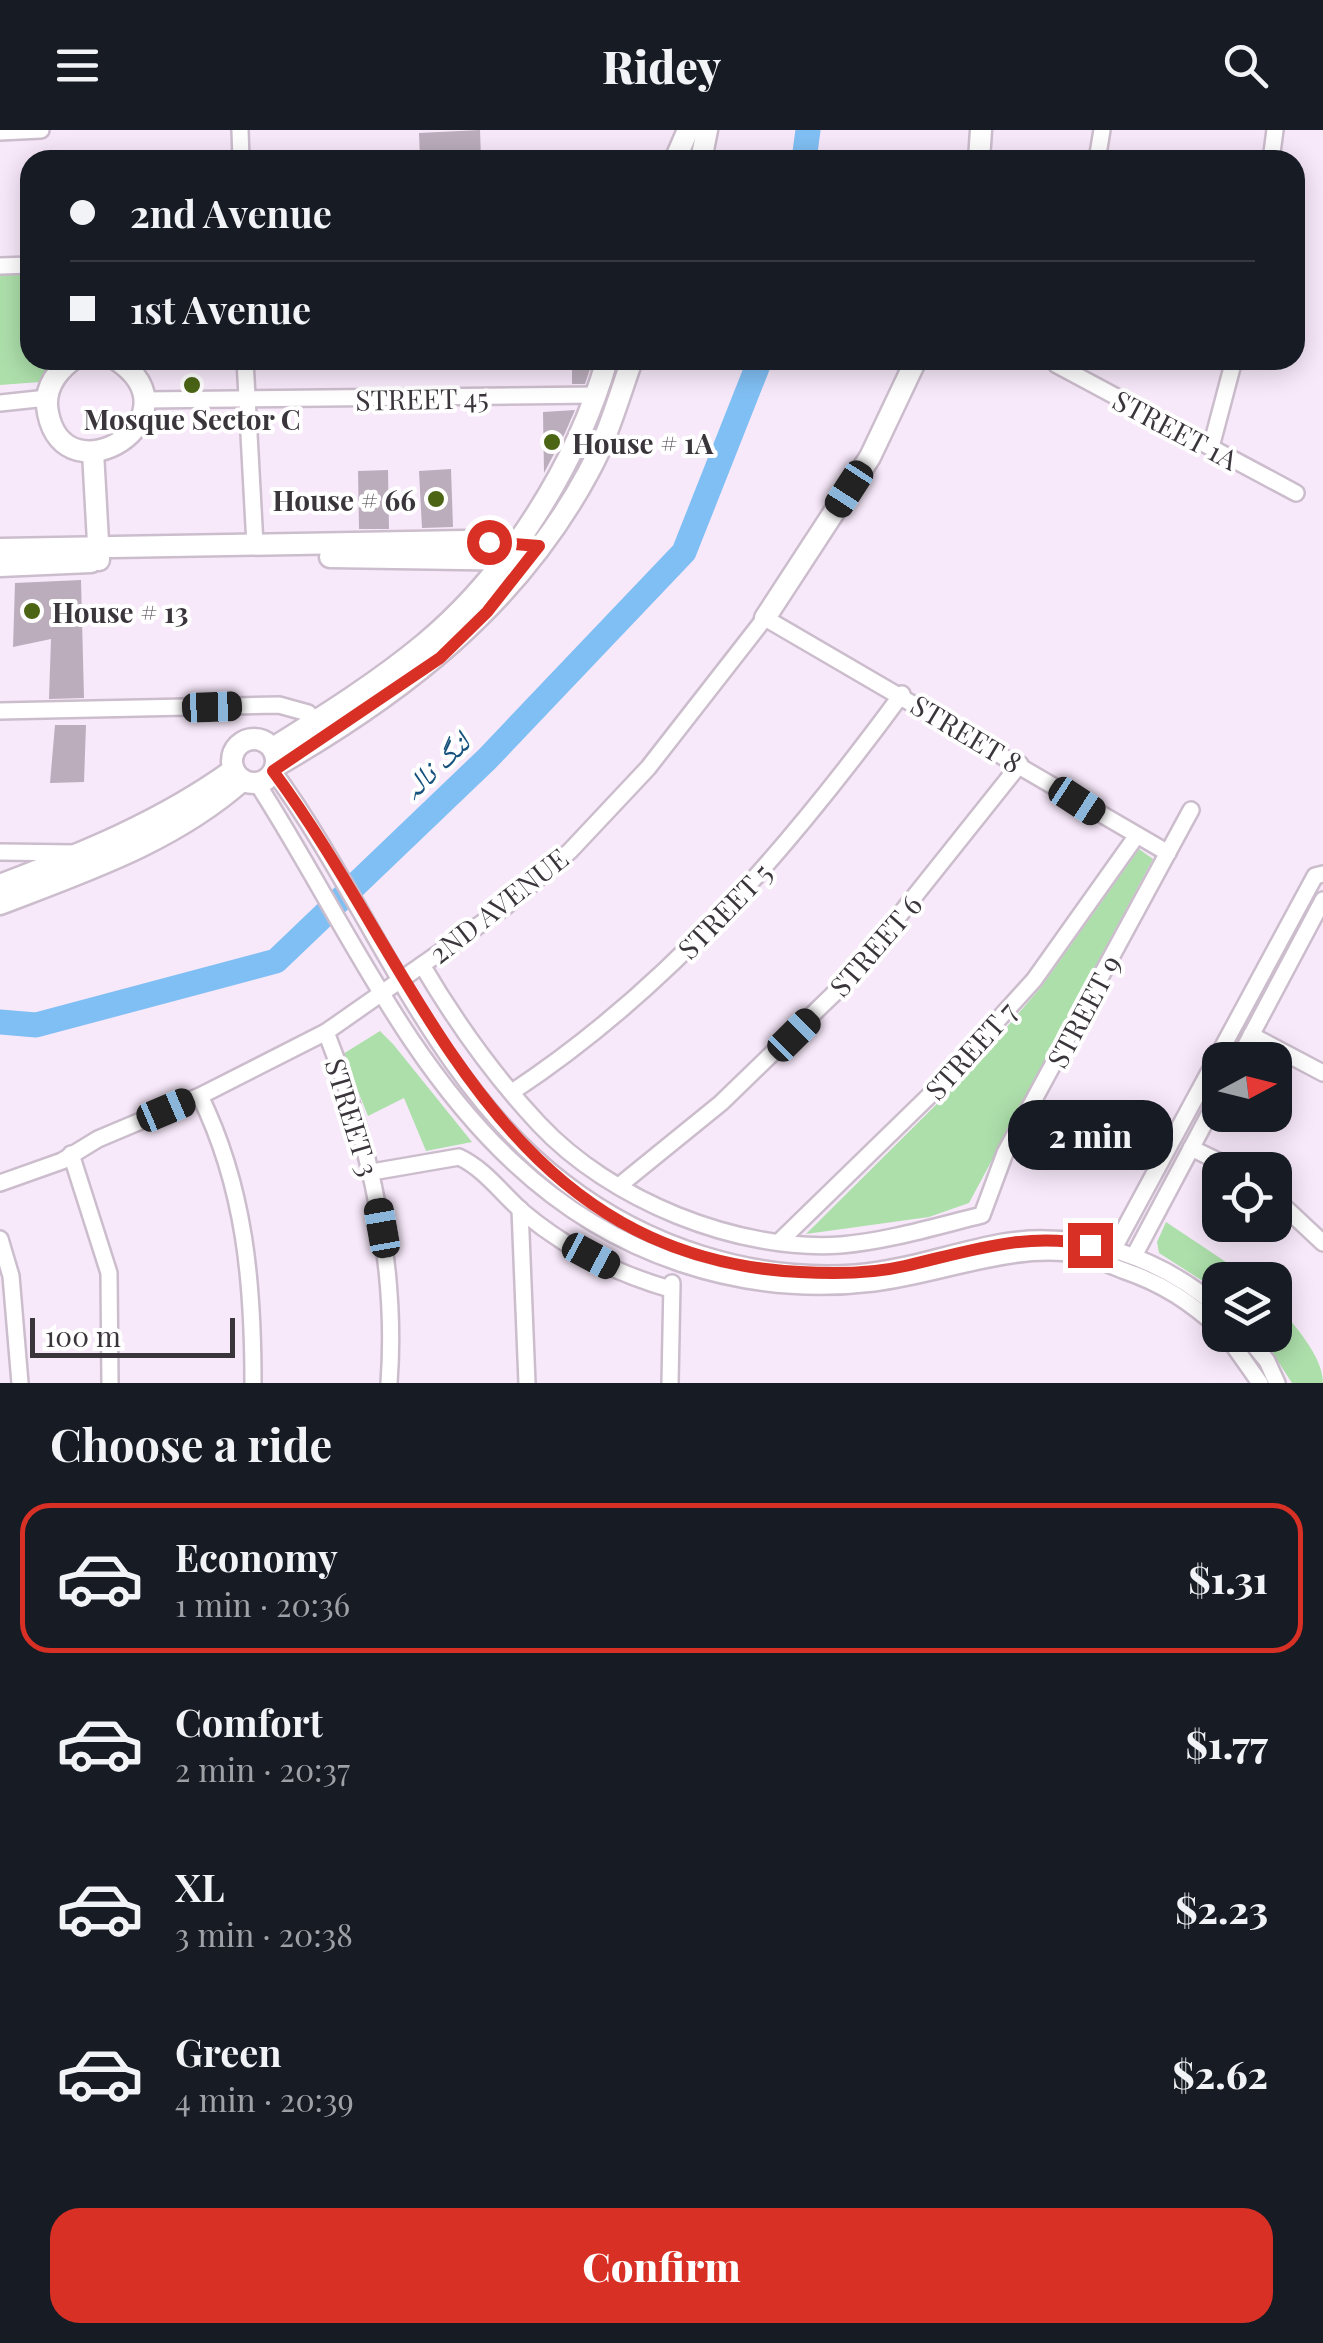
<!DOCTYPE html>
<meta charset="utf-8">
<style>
body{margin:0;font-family:"Playfair Display","Noto Naskh Arabic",serif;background:#242831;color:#f1f3f6;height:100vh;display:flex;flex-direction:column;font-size:38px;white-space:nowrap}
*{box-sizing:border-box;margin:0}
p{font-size:32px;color:#9ea1a6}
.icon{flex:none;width:55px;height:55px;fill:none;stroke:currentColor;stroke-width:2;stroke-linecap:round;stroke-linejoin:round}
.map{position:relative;height:1253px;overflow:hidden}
.details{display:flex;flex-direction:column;background:#171b24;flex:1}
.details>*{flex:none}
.banner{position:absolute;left:20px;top:20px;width:1285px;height:220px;border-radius:30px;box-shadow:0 5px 25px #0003;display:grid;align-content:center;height:220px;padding:0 50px;background:#171b24}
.needle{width:65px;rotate:83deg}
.fabs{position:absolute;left:1202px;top:912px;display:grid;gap:20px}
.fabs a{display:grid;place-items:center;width:90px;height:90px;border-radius:20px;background:#171b24;box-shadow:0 5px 25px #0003;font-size:50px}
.scale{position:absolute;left:30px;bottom:25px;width:205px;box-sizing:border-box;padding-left:10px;border:5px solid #3a353b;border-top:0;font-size:28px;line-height:35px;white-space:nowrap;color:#3a353b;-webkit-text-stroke:8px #fff;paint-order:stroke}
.end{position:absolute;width:45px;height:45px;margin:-22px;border:12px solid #d93025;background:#fff;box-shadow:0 0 0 5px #fff}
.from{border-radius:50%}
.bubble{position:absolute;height:70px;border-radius:30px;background:#171b24;box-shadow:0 5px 25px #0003;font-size:32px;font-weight:800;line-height:70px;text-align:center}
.car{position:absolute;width:30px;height:60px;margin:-30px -15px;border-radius:12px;box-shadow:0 0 8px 2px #0007;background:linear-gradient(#222 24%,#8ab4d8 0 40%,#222 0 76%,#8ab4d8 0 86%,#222 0)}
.banner b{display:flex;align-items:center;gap:35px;height:95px;font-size:38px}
.banner b+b{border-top:2px solid #363941}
.banner i{width:25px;height:25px;background:#f1f3f6}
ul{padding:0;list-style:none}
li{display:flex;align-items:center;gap:30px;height:150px;margin:0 20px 15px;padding:0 30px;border:5px solid transparent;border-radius:30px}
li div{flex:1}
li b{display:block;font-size:38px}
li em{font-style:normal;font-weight:800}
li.selected{border-color:#d93025}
li>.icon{width:90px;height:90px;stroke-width:1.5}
h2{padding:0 50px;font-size:45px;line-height:120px}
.action{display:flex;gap:20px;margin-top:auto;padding:20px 50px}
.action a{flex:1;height:115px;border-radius:30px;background:#d93025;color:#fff;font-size:40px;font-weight:800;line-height:115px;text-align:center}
header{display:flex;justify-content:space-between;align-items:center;height:130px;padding:0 50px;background:#171b24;font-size:45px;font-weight:800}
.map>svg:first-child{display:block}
</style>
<header><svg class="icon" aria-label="menu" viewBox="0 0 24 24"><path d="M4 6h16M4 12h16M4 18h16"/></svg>Ridey<svg class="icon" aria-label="search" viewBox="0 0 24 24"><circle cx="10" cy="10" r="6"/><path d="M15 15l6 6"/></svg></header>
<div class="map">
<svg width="1323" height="1253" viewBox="0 0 1323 1253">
<rect width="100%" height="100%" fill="#f8e9fa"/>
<g fill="#addfab">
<polygon points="30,144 30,230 62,230 40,252 0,255 0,145"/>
<polygon points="1139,719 1153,729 969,1073 929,1087 806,1104 966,945 1041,857"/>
<polygon points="380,901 393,914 472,1012 426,1021 404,968 368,986 343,924"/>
<polygon points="1166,1092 1253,1150 1220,1150 1220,1162 1159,1123 1157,1112"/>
<path d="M 1275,1172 C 1292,1193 1323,1225 1323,1253 L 1292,1253 L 1261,1205 L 1275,1205 Z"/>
</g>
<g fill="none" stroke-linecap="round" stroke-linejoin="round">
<g stroke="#80bff4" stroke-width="25">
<polyline points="804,30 808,0"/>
<polyline points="0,892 36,895 276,831 487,629 684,422 760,230"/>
</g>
</g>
<g fill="#bbadbc">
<polygon points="480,0 481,30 420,30 419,3"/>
<polygon points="572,230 593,230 585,254 572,254"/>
<polygon points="575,280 565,303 544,343 543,282"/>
<polygon points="451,339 453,397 422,398 419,341"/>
<polygon points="388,340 389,399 359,399 358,341"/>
<polygon points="81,450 84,568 49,569 51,509 13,517 15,453"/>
<polygon points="55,595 86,595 84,652 50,653"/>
</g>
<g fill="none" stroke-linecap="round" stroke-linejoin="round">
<defs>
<g id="minor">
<polyline points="240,0 241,30"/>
<polyline points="0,2 41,0"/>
<polyline points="1097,30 1102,0"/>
<polyline points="1271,30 1275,0"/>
<polyline points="0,136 30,135"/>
<polyline points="245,230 255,415"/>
<polyline points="1058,230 1057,235 1296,363"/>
<polyline points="143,270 597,265"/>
<polyline points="0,273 47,268"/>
<polyline points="1211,317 1234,230"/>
<polyline points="0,581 279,575 308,583 316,591"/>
<path d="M 273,641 C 371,775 430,950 565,1053 C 647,1116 751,1150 855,1143 C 906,1139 953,1121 1003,1112 C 1081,1099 1162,1128 1220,1179"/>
<path d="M 257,653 C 339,780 402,929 514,1033 C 612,1125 741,1169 874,1153 C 942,1145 1014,1112 1082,1125 C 1096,1128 1111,1136 1125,1141 C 1163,1154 1190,1172 1220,1199"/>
<polyline points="0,722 75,723"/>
<path d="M 422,835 C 455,891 494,946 539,994 C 610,1070 737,1122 841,1115 C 888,1111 937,1096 982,1085 L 1005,1023 L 1191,680"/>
<path d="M 326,902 C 370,1014 398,1132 389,1253"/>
<polyline points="1251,905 1323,943"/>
<polyline points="1238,930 1323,770"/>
<path d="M 512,962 C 670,858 791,715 902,564"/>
<path d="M 200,966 C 245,1058 253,1153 253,1253"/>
<polyline points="1191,1018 1237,1040"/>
<polyline points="71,1024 109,1143 110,1253"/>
<path d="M 372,1042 L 459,1027 C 485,1039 503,1065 524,1083 C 566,1118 618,1144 670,1159"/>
<polyline points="0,1053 62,1031 98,1009 200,966 326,902 505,777 570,721 648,638 765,488 1168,723"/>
<polyline points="620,1055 721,973 847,851 1020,634"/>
<polyline points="1275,1068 1323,1113"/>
<polyline points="520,1079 527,1253"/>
<polyline points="0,1109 11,1146 20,1253"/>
<polyline points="780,1111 928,967 1034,850 1135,708"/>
<polyline points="1113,1120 1315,746 1323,744"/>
<polyline points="1134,1126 1220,964"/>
<polyline points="1226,1205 1260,1253"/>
<polyline points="1246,1205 1267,1231 1277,1253"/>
<polyline points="670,1253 672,1153"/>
</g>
<g id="tertiary">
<polyline points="675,30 688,0"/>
<polyline points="701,30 707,0"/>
<polyline points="979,30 981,0"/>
<path d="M 72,230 C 55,243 43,260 48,283 C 65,371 202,288 117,230"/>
<polyline points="93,322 99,430"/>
<polyline points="0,419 465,411 539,416"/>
<polyline points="330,427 528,430"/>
<polyline points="0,436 91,432"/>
<polyline points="765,488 870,327 916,230"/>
<circle cx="254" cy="631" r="22"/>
<path d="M 273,618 C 324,586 377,553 424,514 C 508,444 577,335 607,230"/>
<path d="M 276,636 C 404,562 516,476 588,343 C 607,309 619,267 632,230"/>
<path d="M 0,755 C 83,723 161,692 233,640"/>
<path d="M 0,774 C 86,741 173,712 243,650"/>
</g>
</defs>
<use href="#minor" stroke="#ccbdcd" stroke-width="20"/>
<use href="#tertiary" stroke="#ccbdcd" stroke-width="25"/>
<use href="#minor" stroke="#fff" stroke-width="15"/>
<use href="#tertiary" stroke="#fff" stroke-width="20"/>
</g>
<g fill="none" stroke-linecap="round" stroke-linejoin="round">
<path stroke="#d93025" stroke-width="12" d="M 489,412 L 539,416 L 487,482 L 440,528 L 273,641 C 424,844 496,1127 800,1142 C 834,1144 871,1144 905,1136 C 967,1122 1026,1101 1090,1115"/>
</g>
<g fill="#4b6515" stroke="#fff" stroke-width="4">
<circle cx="192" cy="255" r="10"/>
<circle cx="552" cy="312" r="10"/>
<circle cx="436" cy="369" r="10"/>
<circle cx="32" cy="481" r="10"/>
</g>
<g text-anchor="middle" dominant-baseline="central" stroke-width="8" stroke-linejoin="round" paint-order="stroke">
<g font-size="28" fill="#3a353b" stroke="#fff">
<text transform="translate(422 268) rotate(-1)">STREET 45</text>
<text transform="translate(1176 299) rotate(28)">STREET 1A</text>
<text transform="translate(967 603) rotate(31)">STREET 8</text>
<text transform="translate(498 775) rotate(-38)">2ND AVENUE</text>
<text transform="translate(724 780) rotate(-46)">STREET 5</text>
<text transform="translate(875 815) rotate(-49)">STREET 6</text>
<text transform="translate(1083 881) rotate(-62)">STREET 9</text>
<text transform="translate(970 920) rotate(-48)">STREET 7</text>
<text transform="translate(353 987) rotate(73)">STREET 3</text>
</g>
<g font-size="28" font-weight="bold" fill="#3a353b" stroke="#fff" text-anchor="start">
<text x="192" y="288" text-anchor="middle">Mosque Sector C</text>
<text x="572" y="312">House # 1A</text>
<text x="416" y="369" text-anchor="end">House # 66</text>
<text x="52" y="481">House # 13</text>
</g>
<g font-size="30" font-style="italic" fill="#17527d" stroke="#fff">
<text transform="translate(434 635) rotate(-44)">لنگ نالہ</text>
</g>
</g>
</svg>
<div class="fabs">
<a><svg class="needle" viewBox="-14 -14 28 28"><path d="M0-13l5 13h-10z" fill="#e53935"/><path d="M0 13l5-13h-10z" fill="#9ea1a6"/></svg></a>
<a><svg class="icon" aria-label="locate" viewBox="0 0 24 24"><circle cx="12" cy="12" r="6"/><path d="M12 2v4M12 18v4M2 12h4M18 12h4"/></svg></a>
<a><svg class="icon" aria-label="layers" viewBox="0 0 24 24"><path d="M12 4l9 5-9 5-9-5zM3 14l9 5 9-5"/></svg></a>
</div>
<div class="scale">100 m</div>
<i class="end from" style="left:489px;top:412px"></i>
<i class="end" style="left:1090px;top:1115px"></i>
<div class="bubble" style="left:1008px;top:970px;width:165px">2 min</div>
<i class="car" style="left:849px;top:359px;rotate:213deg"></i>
<i class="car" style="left:212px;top:577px;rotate:88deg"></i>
<i class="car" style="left:1077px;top:671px;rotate:123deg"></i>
<i class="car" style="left:794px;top:905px;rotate:45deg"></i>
<i class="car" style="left:166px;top:980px;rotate:67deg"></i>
<i class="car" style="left:382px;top:1098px;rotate:350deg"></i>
<i class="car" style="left:591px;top:1126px;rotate:118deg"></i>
<div class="banner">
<b><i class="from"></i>2nd Avenue</b>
<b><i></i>1st Avenue</b>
</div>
</div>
<section class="details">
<h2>Choose a ride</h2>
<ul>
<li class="selected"><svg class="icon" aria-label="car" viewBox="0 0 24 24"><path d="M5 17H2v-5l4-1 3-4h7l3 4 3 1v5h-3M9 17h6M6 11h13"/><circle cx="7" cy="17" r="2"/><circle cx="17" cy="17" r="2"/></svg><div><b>Economy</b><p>1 min · 20:36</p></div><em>$1.31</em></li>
<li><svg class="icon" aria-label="car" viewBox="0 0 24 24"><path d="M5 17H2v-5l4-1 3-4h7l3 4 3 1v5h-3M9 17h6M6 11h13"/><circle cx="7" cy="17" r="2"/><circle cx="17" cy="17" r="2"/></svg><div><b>Comfort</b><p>2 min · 20:37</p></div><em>$1.77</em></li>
<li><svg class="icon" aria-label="car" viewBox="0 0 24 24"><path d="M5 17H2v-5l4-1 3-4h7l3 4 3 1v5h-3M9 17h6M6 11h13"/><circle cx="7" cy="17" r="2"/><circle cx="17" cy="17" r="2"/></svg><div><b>XL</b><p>3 min · 20:38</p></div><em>$2.23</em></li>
<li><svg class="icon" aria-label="car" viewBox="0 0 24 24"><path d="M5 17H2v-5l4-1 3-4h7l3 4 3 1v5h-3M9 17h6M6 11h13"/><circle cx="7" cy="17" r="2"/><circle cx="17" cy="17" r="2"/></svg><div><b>Green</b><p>4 min · 20:39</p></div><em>$2.62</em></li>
</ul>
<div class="action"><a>Confirm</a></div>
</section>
